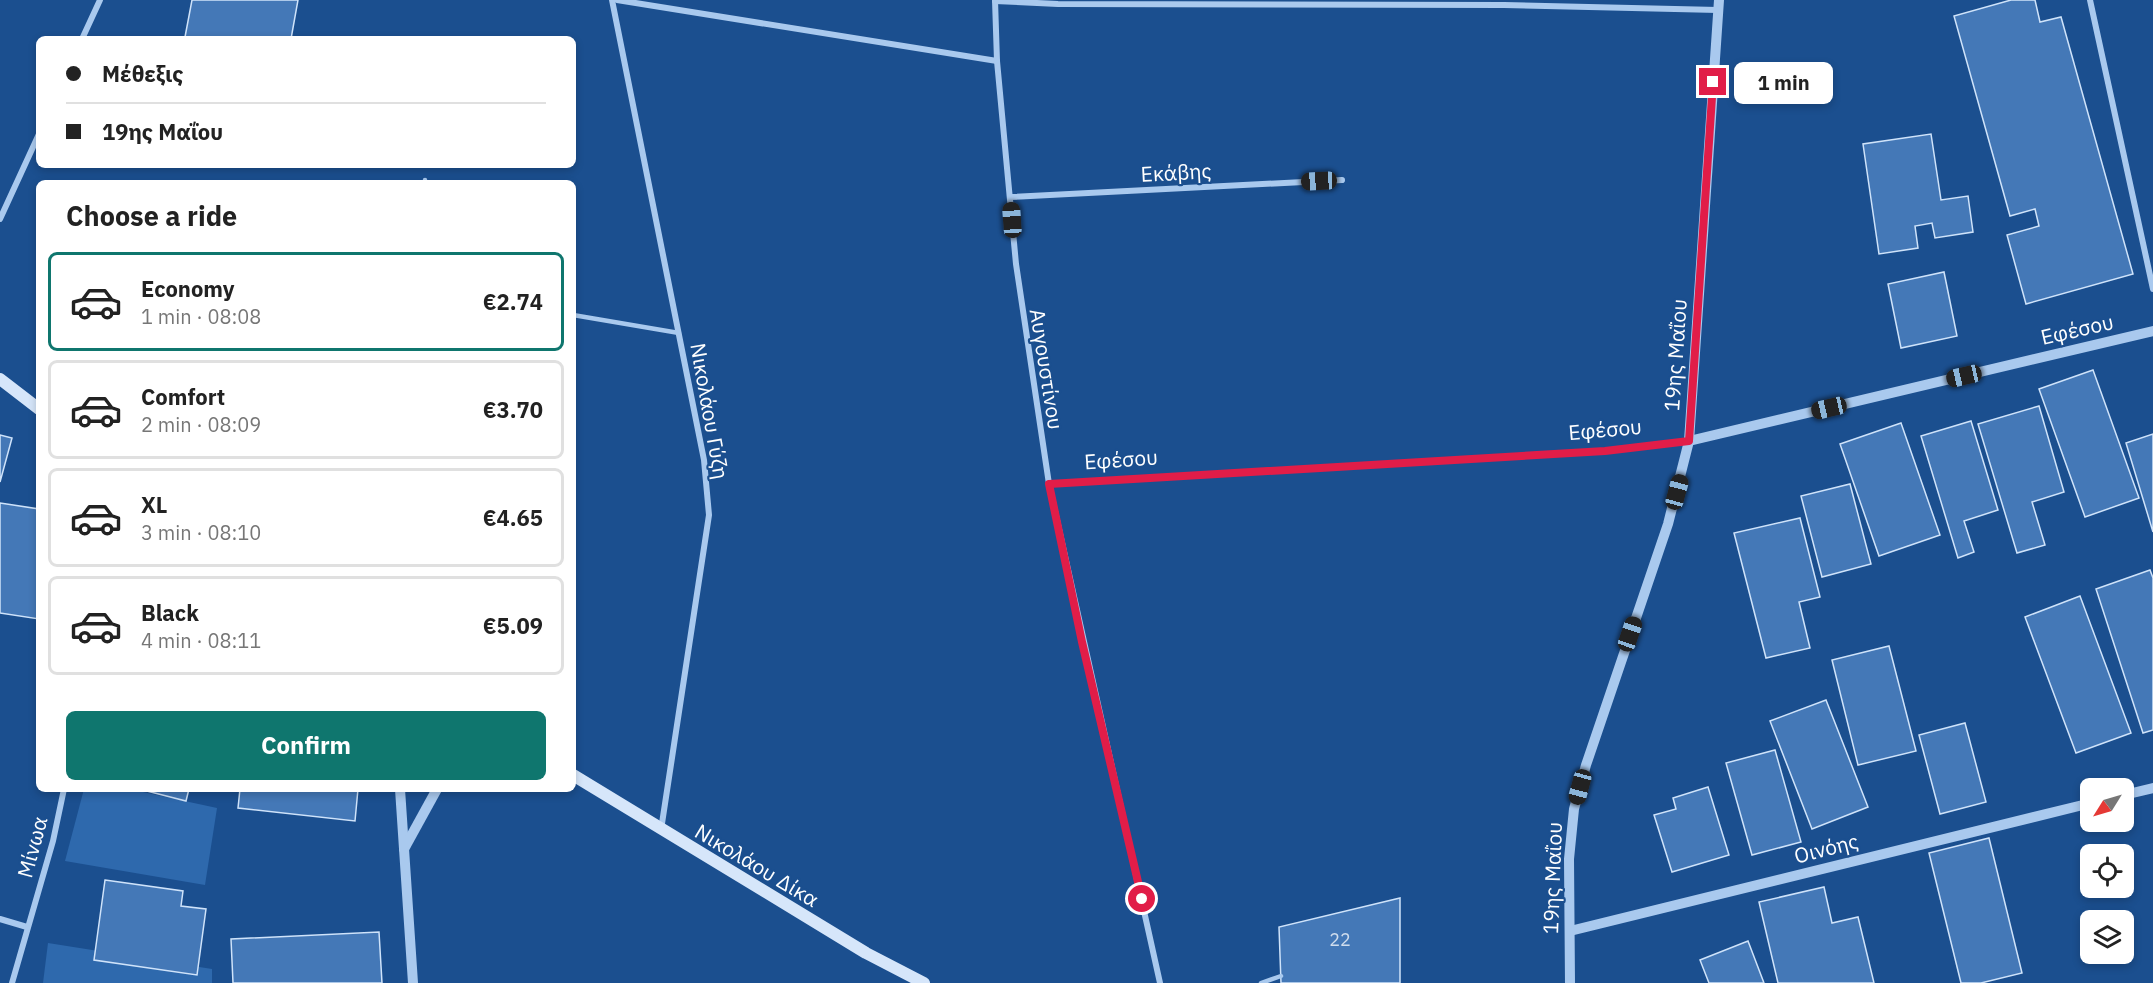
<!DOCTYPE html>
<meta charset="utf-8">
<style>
body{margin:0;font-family:"IBM Plex Sans",sans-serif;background:#f6f6f6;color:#222;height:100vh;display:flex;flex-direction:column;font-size:22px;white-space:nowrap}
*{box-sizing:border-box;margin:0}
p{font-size:20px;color:#767676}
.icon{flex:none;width:33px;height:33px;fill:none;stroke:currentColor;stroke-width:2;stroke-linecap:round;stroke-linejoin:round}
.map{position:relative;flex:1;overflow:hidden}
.details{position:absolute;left:36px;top:180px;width:540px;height:612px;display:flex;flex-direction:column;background:#fff;border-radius:9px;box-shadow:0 3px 9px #0003}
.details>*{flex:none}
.guide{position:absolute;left:36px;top:36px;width:540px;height:132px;border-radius:9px;box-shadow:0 3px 9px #0003;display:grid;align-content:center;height:132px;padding:0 30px;background:#fff}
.needle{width:39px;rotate:233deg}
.tools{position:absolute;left:2080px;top:778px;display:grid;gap:12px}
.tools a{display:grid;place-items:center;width:54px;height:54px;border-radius:9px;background:#fff;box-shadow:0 3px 9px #0003;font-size:30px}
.end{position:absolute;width:27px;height:27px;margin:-14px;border:8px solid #e11d48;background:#fff;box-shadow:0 0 0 3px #fff}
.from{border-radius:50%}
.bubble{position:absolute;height:42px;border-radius:9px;background:#fff;box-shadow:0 3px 9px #0003;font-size:20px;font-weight:700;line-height:42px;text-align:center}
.car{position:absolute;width:18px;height:36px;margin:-18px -9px;border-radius:8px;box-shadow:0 0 4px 2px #0007;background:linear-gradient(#222 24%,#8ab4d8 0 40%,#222 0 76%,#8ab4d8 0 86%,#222 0)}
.guide b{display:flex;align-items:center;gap:21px;height:57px;font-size:22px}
.guide b+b{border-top:2px solid #e0e0e0}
.guide i{width:15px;height:15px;background:#222}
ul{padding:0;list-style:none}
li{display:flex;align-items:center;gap:18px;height:99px;margin:0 12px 9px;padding:0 18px;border:3px solid #e0e0e0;border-radius:9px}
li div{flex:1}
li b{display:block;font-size:22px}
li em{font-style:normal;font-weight:700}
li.active{border-color:#0f766e}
li>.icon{width:54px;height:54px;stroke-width:1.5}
h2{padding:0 30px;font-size:27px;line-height:72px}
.cta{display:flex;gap:12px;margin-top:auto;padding:12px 30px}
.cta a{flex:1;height:69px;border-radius:9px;background:#0f766e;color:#fff;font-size:24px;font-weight:700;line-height:69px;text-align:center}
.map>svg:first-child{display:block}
</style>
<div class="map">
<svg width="2153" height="983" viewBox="0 0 2153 983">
<rect width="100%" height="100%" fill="#1b4f8f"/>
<g fill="#2e69ad">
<polygon points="84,789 129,789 217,808 205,885 65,861"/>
<polygon points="48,943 212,969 212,983 43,983"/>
</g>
<g fill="#4478b7" stroke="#cfe3fa" stroke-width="1.5">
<polygon points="192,0 298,0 291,39 198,39 185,37"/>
<polygon points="2011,0 2035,0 2040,22 2061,17 2133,274 2026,304 2007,235 2039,226 2035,209 2010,216 1954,16"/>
<polygon points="1931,134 1941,200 1968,196 1973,232 1935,238 1932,223 1915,226 1918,248 1879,254 1863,144"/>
<polygon points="1944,272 1957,336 1901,348 1888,284"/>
<polygon points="2093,370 2139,498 2085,517 2039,389"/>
<polygon points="2039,406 2064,492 2032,502 2045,545 2017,553 1978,424"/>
<polygon points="1971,421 1998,510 1964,521 1974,552 1958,558 1921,436"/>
<polygon points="1901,423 1940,535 1879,556 1840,444"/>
<polygon points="2153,434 2153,532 2126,443"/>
<polygon points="0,435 12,438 0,482"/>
<polygon points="1850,484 1871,564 1822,577 1801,496"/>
<polygon points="0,503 39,509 39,619 0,613"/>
<polygon points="1800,518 1820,597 1799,602 1810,648 1766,658 1734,533"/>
<polygon points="2150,570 2153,578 2153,730 2143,733 2096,589"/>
<polygon points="2080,596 2131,733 2076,753 2025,617"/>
<polygon points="1889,646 1916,751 1858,765 1832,660"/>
<polygon points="1826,700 1868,807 1812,829 1770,721"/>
<polygon points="1965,723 1986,802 1940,814 1919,735"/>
<polygon points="1775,750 1801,842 1752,855 1726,763"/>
<polygon points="1708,787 1729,855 1672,872 1654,815 1676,809 1673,798"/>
<polygon points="139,789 189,789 186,801"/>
<polygon points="240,789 358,789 355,821 238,808"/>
<polygon points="1989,838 2022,973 1981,983 1961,983 1929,853"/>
<polygon points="105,880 183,891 181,906 206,909 197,975 94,960"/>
<polygon points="1824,887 1832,923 1858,917 1874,983 1778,983 1759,902"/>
<polygon points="1400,898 1400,983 1281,983 1279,927"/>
<polygon points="379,932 382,983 233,983 231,939"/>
<polygon points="1748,941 1764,983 1709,983 1700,960"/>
</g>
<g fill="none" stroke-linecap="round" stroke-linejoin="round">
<g stroke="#a9c9ee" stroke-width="4.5">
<polyline points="425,180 425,183"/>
<polyline points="573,315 679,333"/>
<polyline points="1261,983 1281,976"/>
</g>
<g stroke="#a9c9ee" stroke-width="6">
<polyline points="612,0 704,460 709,515 661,830"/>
<polyline points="617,0 997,61"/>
<polyline points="995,0 997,61 1016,264 1049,484 1160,983"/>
<polyline points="2090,0 2153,289"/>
<polyline points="995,1 1058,4 1504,5 1718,10"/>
<polyline points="82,39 100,0"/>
<polyline points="1011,197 1342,180"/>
<polyline points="0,219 39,134"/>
<polyline points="1049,484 1605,451 1689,441"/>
<polyline points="0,919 27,927"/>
<polyline points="12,983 53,841 64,789"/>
</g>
<g stroke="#a9c9ee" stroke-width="10">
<polyline points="1689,441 2153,331"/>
<polyline points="400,789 413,983"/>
<polyline points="2124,795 2153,788"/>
<polyline points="404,849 437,789"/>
<polyline points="1570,931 2091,803"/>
<polyline points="1570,983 1569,859 1574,809 1586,765 1668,524 1689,441 1719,0"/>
</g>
<g stroke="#d6e6fa" stroke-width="12">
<polyline points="0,379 39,409"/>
<polyline points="573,775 866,953 924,983"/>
</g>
</g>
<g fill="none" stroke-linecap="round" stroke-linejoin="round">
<polyline stroke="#e11d48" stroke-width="8" points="1142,899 1082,642 1049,484 1605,451 1689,441 1713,82"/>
</g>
<g text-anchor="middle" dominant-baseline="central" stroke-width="4.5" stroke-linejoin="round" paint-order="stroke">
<g font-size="18" fill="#d0dded">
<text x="1340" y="939">22</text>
</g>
<g font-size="21" fill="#fff" stroke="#1b4f8f">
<text transform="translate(1176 172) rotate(-3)">Εκάβης</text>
<text transform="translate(2077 329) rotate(-13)">Εφέσου</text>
<text transform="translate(1675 355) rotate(-86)">19ης Μαΐου</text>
<text transform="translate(1047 369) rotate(81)">Αυγουστίνου</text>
<text transform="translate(710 411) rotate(80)">Νικολάου Γύζη</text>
<text transform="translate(1605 429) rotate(-5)">Εφέσου</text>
<text transform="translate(1121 459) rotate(-4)">Εφέσου</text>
<text transform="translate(32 847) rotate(-75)">Μίνωα</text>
<text transform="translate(1826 848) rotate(-14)">Οινόης</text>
<text transform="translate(757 865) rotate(31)">Νικολάου Δίκα</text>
<text transform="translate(1552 878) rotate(-88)">19ης Μαΐου</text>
</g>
</g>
</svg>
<div class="tools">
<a><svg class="needle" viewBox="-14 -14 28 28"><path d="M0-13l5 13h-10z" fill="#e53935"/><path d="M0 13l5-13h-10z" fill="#767676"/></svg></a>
<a><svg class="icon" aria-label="locate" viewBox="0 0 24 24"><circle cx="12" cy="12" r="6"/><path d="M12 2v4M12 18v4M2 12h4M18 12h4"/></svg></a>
<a><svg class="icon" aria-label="layers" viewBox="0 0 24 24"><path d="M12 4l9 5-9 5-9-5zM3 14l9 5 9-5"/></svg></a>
</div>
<i class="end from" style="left:1142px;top:899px"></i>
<i class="end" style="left:1713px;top:82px"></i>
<div class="bubble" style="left:1734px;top:62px;width:99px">1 min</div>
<i class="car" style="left:1319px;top:181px;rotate:267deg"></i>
<i class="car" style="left:1012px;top:220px;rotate:356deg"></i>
<i class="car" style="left:1964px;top:376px;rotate:257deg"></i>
<i class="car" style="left:1829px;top:408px;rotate:257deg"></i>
<i class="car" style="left:1677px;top:492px;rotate:15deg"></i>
<i class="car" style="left:1630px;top:634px;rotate:19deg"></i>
<i class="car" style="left:1580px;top:787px;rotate:195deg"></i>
<div class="guide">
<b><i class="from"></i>Μέθεξις</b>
<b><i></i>19ης Μαΐου</b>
</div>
<section class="details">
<h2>Choose a ride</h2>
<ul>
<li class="active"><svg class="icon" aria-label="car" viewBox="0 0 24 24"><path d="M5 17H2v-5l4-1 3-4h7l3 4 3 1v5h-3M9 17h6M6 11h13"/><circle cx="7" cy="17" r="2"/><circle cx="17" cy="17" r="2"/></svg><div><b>Economy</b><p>1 min · 08:08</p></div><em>€2.74</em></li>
<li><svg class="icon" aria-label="car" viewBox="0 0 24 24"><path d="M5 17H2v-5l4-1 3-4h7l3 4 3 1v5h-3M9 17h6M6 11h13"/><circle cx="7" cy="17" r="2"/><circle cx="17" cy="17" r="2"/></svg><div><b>Comfort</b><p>2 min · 08:09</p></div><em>€3.70</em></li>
<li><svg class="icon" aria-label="car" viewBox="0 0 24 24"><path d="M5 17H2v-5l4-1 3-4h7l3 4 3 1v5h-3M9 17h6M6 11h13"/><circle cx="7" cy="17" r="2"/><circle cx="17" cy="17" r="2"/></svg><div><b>XL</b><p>3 min · 08:10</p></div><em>€4.65</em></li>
<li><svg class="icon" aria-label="car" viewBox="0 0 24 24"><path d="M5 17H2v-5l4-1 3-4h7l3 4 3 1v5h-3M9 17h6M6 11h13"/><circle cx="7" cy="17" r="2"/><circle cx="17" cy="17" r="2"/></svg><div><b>Black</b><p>4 min · 08:11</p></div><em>€5.09</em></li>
</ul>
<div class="cta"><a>Confirm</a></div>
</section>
</div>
